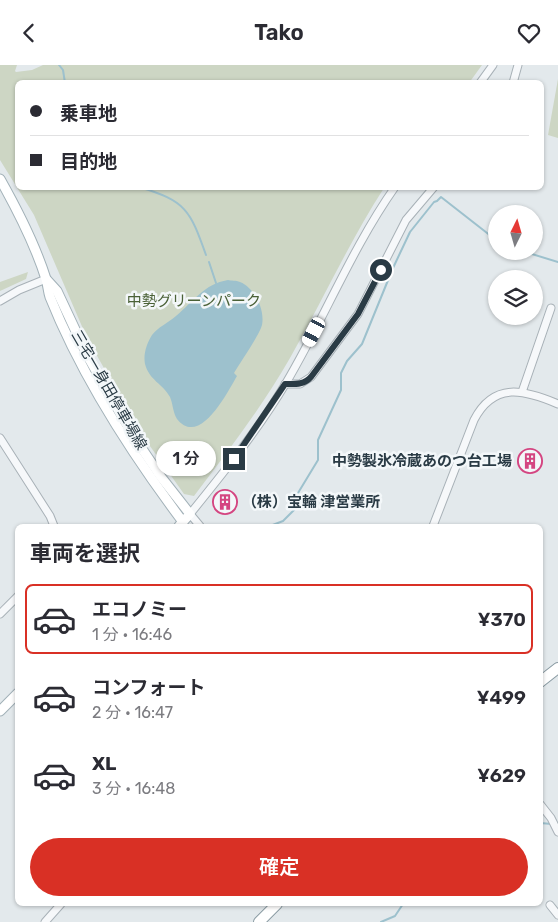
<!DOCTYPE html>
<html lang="ja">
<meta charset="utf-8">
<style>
body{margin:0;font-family:Rubik,"Noto Sans JP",sans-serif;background:#f7f7f7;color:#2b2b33;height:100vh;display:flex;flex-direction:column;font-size:19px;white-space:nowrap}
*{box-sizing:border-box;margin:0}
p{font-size:16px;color:#7c7c81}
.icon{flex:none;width:28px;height:28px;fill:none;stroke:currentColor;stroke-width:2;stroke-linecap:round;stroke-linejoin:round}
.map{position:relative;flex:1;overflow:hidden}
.side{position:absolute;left:15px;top:459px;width:528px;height:382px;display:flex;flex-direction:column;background:#fff;border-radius:8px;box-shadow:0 1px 4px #0004}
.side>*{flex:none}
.top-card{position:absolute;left:15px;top:15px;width:529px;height:110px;border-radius:8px;box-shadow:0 1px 4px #0004;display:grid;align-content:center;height:110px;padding:0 15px;background:#fff}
.needle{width:32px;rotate:5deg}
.buttons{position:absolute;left:488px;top:140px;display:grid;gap:10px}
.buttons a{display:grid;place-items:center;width:55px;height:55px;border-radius:50%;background:#fff;box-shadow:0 1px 4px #0004;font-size:25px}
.end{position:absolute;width:22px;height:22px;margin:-11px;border:6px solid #2a3b45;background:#fff;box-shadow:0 0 0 2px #fff}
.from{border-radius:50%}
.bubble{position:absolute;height:35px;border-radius:18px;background:#fff;box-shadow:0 1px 4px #0004;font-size:16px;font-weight:600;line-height:35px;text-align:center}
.car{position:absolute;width:15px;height:30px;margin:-15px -8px;border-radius:6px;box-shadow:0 0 4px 1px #0007;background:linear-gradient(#fff 24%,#345 0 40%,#fff 0 76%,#345 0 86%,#fff 0)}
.top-card b{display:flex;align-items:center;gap:18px;height:48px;font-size:19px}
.top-card b+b{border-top:1px solid #e1e1e2}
.top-card i{width:12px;height:12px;background:#2b2b33}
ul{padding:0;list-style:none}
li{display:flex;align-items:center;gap:15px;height:70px;margin:0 10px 8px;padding:0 5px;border:2px solid transparent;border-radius:8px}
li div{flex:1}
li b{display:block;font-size:19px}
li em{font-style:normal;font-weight:600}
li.active{border-color:#d93025}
li>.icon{width:45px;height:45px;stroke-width:1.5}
h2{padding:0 15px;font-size:22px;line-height:60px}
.cta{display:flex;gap:10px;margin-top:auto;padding:10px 15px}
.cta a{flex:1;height:58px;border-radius:30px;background:#d93025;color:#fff;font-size:20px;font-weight:600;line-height:58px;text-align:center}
header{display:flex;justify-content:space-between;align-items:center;height:65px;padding:0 15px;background:#fff;font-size:22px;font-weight:600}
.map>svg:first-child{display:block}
</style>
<header><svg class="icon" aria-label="back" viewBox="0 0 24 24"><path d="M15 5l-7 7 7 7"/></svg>Tako<svg class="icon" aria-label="heart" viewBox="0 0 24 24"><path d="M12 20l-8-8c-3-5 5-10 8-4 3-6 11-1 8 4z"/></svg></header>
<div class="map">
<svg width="558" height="857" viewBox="0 0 558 857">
<rect width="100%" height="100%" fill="#e3e9ec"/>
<g fill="#cdd6c4">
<path d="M 0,0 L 17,0 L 15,6 L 16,7 L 32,5 L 43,0 L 482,0 L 469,18 L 18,18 L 18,122 L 384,123 C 349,177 322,237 290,293 C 262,342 228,386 194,431 L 184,429 L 140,367 L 87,273 L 34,150 L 0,95 Z"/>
<polygon points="558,14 558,73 548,70"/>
<polygon points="28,207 26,214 0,226 0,217"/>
</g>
<path fill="#9dc1cd" d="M 228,215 C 231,216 236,215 240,217 C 255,223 265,245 262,260 C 260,269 240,298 234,308 L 237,311 C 228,326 200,383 177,354 C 173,348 173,339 170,332 C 163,319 149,315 145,299 C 143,289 147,278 152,270 C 158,262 168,258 176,251 C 194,236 204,219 228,215 Z"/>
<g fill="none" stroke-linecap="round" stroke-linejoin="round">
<g stroke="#9dc1cd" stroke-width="2">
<polyline points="59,0 63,5 65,18"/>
<path d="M 139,122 C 186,136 190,145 206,190"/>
<polyline points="522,186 558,197"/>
<polyline points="209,197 216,218"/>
<polyline points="270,461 283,456 296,443 298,428 318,395 318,375 341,325 341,308 347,296 362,279 393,203 410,167 434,137 437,136 441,132 496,175"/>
<polyline points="540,758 552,759"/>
<polyline points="381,857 395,851 403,839"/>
</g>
<defs>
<g id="minor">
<polyline points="480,18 493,0"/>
<polyline points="513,18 518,0"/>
<polyline points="0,236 19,225 46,214"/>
<polyline points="285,319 300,319 311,312 358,249 406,155 434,122"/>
<polyline points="522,327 551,243"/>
<polyline points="0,373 50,451 54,461"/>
<path d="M 200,461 L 190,449 C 224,407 258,365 286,318 C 324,254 352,183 395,122"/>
<path d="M 433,461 L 474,355 C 494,316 525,325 558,339"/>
<polyline points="0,549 18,531"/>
<polyline points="540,739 551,753 558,767"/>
<polyline points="550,840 558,850"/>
<polyline points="45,857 61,839"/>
</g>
<g id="major">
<path d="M 0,114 C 18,146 35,179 46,214 C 48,220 48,226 50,232 C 82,312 132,389 183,457"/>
<polyline points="47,215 57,226 87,290 132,369 161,412 190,449 179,461"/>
<polyline points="0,646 18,628"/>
</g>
<g id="highway">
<polyline points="540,617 558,603"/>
<polyline points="259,857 277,839"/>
</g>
</defs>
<use href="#minor" stroke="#a8b1b7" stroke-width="9"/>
<use href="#major" stroke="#a2b1b8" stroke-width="11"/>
<use href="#highway" stroke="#8a9ba3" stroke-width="12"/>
<use href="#minor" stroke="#f6f8fa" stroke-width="7"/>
<use href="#major" stroke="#fff" stroke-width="9"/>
<use href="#highway" stroke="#fff" stroke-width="10"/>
</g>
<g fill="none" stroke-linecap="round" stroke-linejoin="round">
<path stroke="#2a3b45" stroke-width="6" d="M 234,394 L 285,319 C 295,319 304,320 311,312 L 358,249 L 381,205"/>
</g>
<defs>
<symbol id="building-ring" viewBox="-11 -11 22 22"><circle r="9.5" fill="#f3f7f9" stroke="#d44581" stroke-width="1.5"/><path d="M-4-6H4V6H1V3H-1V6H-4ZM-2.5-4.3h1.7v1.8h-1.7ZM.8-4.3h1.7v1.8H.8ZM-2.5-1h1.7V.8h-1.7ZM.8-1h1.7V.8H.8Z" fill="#d44581"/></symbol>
</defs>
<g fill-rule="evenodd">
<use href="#building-ring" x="516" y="382" width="28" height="28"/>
<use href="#building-ring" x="211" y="423" width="28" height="28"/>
</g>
<g text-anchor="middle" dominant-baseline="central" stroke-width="5" stroke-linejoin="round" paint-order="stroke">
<g font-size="15" fill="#4a6137" stroke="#f3f7f9">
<text x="194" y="236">中勢グリーンパーク</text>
</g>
<g font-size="15" fill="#2a3b45" stroke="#f3f7f9">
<text transform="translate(109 325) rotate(60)">三宅一身田停車場線</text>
</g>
<g font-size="15" font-weight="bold" fill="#2a3b45" stroke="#f3f7f9" text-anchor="end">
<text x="512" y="396">中勢製氷冷蔵あのつ台工場</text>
<text x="242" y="437" text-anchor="start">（株）宝輪 津営業所</text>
</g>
</g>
</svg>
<div class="buttons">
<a><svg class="needle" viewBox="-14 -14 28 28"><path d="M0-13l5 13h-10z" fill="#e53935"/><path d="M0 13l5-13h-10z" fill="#7c7c81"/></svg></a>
<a><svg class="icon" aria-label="layers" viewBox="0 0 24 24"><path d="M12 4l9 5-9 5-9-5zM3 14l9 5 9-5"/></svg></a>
</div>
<i class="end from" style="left:381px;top:205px"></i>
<i class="end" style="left:234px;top:394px"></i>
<div class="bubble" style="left:156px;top:376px;width:60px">1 分</div>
<i class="car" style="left:314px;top:267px;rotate:208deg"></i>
<div class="top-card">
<b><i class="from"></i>乗車地</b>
<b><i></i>目的地</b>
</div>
<section class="side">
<h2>車両を選択</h2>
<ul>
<li class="active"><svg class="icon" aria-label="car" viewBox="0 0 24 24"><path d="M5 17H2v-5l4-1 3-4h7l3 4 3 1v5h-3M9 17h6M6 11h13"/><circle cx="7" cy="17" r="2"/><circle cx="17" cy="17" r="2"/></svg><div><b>エコノミー</b><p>1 分 · 16:46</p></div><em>¥370</em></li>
<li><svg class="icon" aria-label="car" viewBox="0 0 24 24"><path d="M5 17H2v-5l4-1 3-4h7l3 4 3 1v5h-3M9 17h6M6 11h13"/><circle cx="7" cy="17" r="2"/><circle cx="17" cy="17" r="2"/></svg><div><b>コンフォート</b><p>2 分 · 16:47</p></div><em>¥499</em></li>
<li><svg class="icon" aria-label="car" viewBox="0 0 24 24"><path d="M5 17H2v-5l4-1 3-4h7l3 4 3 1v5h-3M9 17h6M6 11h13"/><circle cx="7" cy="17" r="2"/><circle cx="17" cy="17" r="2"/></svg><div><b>XL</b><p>3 分 · 16:48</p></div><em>¥629</em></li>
</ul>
<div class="cta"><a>確定</a></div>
</section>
</div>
